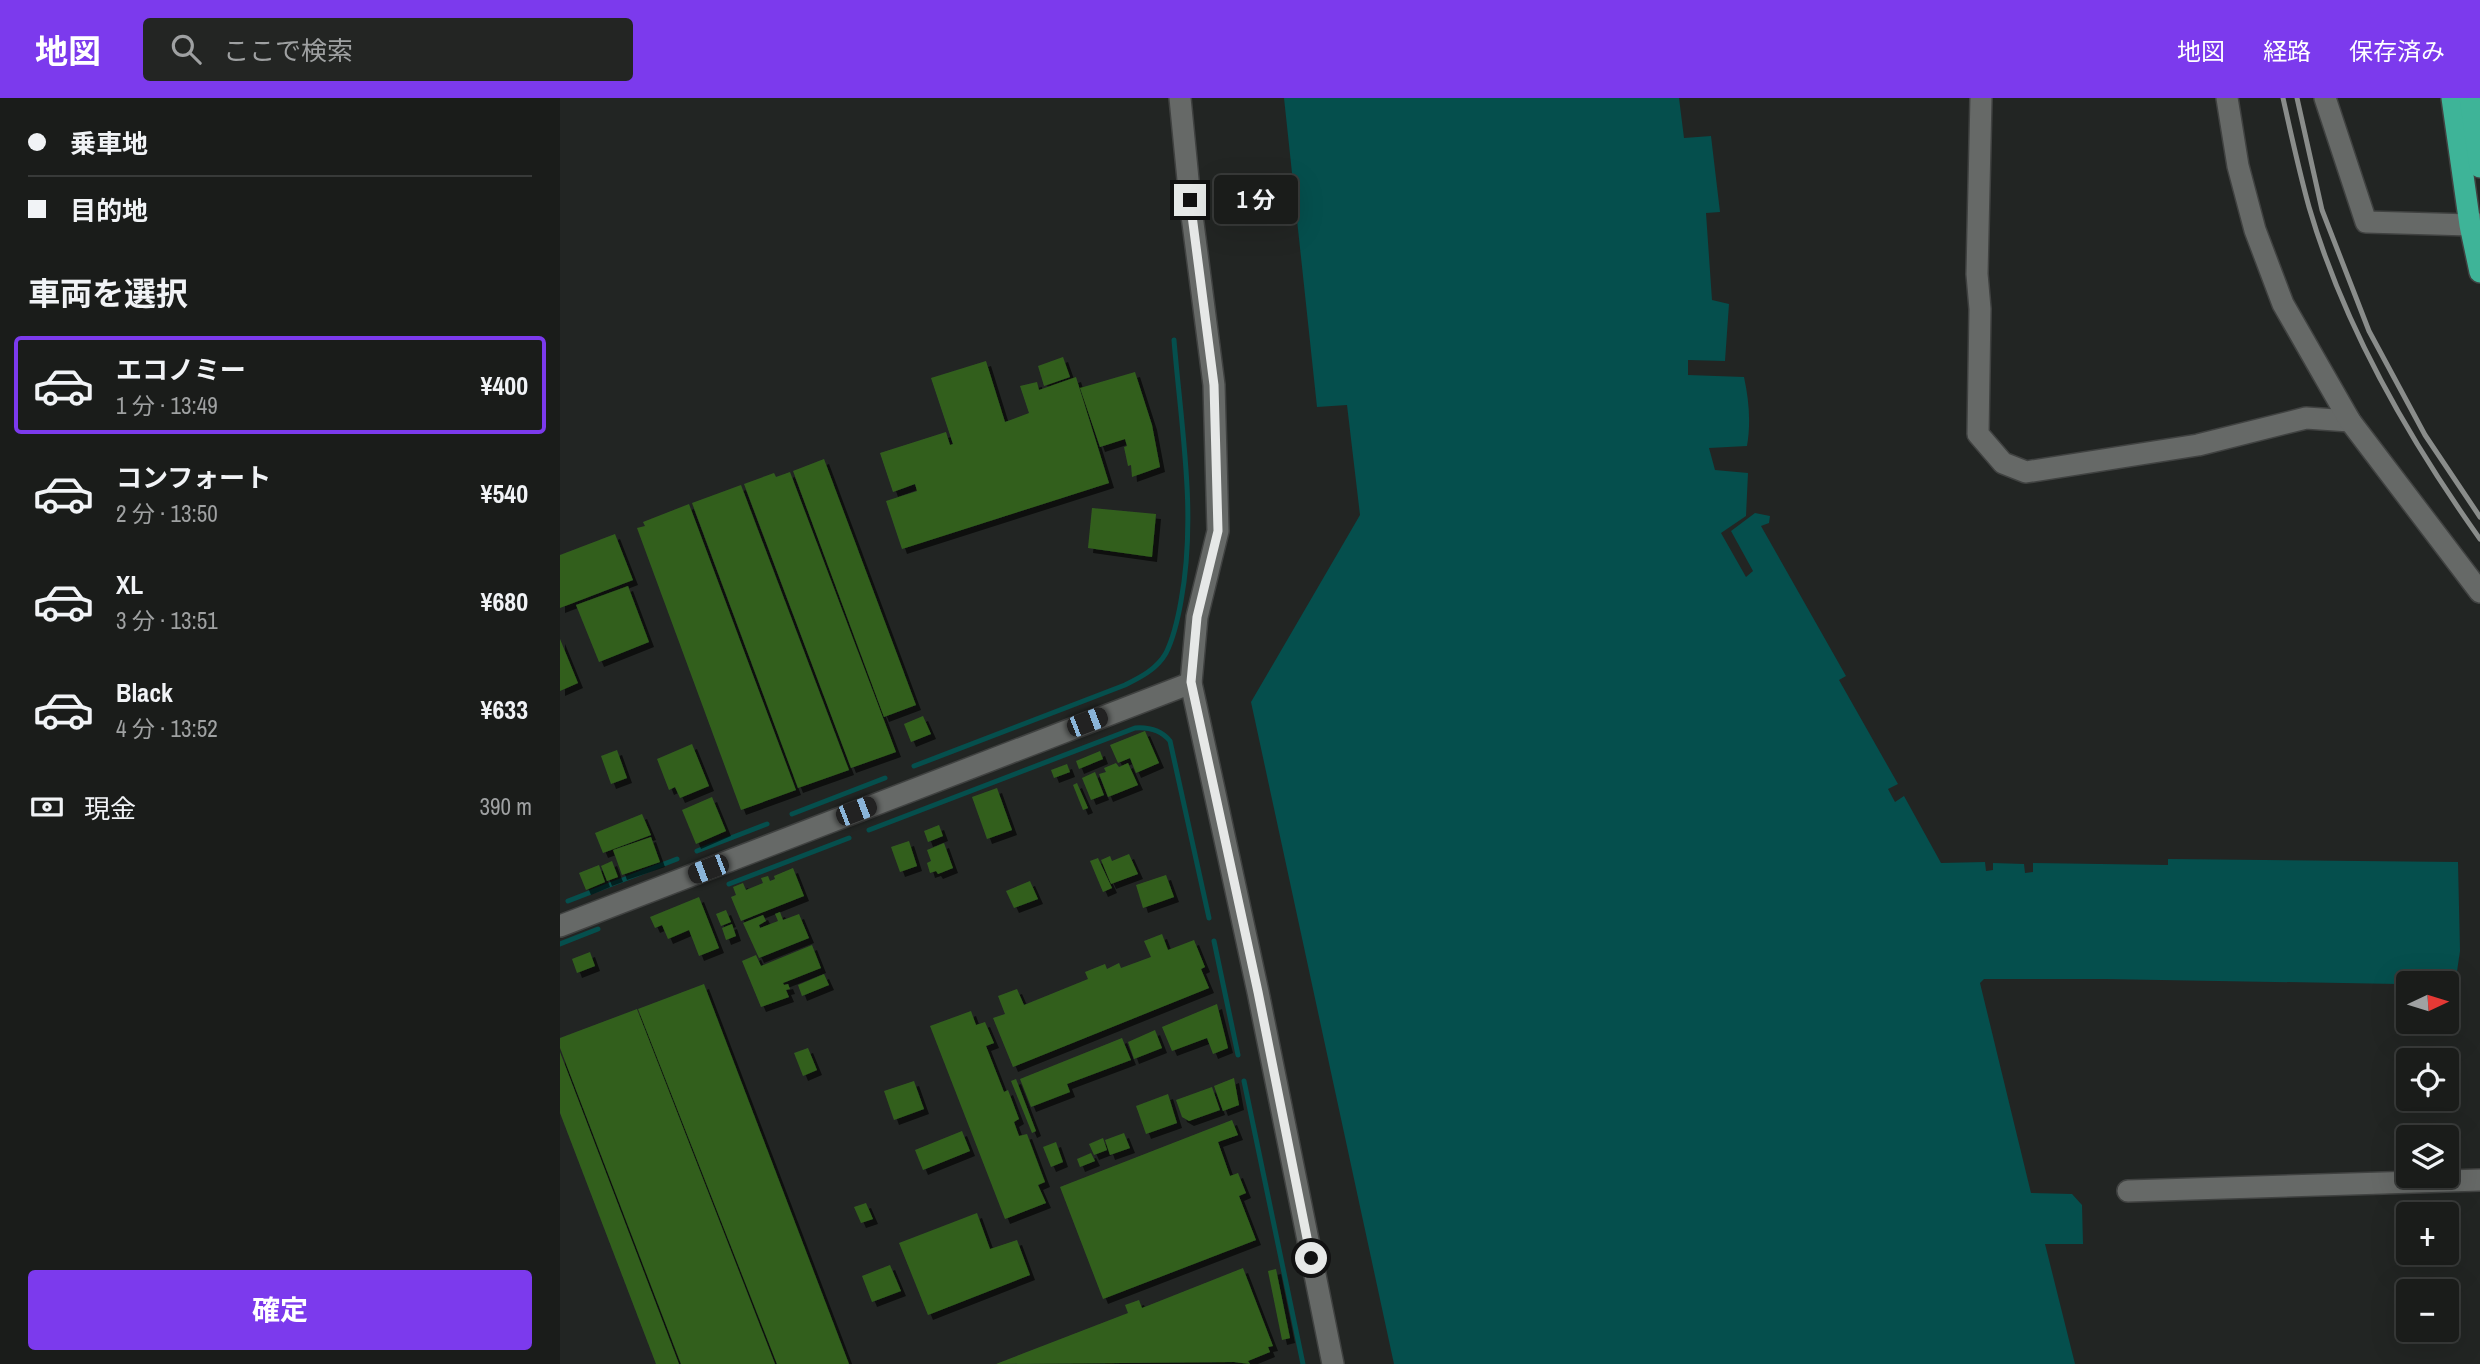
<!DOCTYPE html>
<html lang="ja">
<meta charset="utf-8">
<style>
body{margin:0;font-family:"Archivo Narrow","Noto Sans JP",sans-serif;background:#232523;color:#f1f3f6;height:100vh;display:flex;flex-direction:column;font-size:26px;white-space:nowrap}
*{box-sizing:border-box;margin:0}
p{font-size:23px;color:#9fa1a2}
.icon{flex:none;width:38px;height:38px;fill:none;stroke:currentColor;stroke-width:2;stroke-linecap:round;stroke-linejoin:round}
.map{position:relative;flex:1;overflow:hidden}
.details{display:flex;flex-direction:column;background:#1a1c1a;width:560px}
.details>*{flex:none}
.banner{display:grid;align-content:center;height:154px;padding:0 28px;background:#1a1c1a}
.needle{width:46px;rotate:86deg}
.tools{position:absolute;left:1836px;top:873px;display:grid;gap:14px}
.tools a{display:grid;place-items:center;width:63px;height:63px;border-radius:7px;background:#1a1c1a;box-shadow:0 7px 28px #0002,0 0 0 2px #383a39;font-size:35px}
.end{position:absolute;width:32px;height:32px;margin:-16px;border:9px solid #e6e8e7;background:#111;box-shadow:0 0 0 4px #111}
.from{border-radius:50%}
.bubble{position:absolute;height:49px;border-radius:7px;background:#1a1c1a;box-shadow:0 7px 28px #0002,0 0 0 2px #383a39;font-size:23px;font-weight:700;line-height:49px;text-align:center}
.car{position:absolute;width:21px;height:42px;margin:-21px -10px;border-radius:9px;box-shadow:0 0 5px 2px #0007;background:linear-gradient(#222 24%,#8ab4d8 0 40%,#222 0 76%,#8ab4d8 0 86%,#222 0)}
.banner b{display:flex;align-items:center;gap:24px;height:66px;font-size:26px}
.banner b+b{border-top:2px solid #383a39}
.banner i{width:18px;height:18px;background:#f1f3f6}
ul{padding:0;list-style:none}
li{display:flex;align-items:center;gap:21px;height:98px;margin:0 14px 10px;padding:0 14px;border:4px solid transparent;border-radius:7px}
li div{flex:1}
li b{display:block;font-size:26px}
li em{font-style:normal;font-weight:700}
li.current{border-color:#7c3aed}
li>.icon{width:63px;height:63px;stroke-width:1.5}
h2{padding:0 28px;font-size:32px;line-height:84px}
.pay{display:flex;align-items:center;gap:18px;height:77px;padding:0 28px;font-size:26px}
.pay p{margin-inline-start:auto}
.button{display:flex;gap:14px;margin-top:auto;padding:14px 28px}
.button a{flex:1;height:80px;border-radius:7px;background:#7c3aed;color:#fff;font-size:28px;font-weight:700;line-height:80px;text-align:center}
header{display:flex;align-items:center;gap:42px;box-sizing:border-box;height:98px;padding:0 35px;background:#7c3aed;color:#fff}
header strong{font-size:33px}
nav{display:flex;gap:38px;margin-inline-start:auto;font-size:24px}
.search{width:490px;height:63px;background:#232523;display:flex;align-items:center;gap:18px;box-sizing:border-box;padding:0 24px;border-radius:7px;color:#9fa1a2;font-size:26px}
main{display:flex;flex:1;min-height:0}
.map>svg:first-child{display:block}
</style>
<header>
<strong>地図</strong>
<div class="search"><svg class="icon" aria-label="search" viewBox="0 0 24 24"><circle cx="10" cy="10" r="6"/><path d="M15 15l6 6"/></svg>ここで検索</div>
<nav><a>地図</a><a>経路</a><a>保存済み</a></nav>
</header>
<main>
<section class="details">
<div class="banner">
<b><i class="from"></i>乗車地</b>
<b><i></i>目的地</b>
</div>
<h2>車両を選択</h2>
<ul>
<li class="current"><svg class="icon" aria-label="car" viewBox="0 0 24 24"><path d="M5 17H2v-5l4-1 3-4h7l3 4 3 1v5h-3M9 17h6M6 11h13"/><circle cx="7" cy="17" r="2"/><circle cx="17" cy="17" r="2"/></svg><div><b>エコノミー</b><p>1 分 · 13:49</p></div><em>¥400</em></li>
<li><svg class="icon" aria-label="car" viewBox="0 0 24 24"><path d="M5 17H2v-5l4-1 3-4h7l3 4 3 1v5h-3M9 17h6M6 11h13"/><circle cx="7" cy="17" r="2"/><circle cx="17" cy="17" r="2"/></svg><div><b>コンフォート</b><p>2 分 · 13:50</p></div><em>¥540</em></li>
<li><svg class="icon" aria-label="car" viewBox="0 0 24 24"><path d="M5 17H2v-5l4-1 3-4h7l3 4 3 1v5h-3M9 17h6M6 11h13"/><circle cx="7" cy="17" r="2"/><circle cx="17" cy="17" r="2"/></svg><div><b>XL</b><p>3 分 · 13:51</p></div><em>¥680</em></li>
<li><svg class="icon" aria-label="car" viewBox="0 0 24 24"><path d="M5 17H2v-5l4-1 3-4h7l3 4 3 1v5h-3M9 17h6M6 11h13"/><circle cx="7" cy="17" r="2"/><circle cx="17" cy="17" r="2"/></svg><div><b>Black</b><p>4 分 · 13:52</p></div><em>¥633</em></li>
</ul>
<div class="pay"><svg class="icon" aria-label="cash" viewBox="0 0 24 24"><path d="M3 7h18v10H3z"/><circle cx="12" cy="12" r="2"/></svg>現金<p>390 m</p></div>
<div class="button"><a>確定</a></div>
</section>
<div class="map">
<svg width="1920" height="1266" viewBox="0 0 1920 1266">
<defs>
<filter id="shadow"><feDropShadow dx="5" dy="5" stdDeviation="0" flood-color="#0009"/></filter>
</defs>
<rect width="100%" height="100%" fill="#222523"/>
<path fill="#054f4d" d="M 724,0 L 1119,0 L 1124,40 L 1151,38 L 1160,114 L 1146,115 L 1152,202 L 1169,206 L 1165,263 L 1128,262 L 1128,277 L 1184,279 C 1189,302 1191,325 1187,348 L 1149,350 L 1155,372 L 1188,375 L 1186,418 L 1161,435 L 1186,479 L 1193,473 L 1171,433 L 1195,415 L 1210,418 L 1209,425 L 1201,428 L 1286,578 L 1279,582 L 1338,686 L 1328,691 L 1335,704 L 1344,698 L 1381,765 L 1425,764 L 1426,773 L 1433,772 L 1433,765 L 1464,766 L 1465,775 L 1473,774 L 1473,765 L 1608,767 L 1608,761 L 1898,764 L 1900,853 L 1895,887 L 1544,881 L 1424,881 L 1420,885 L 1471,1095 L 1512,1096 L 1522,1107 L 1523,1146 L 1485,1146 L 1515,1266 L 834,1266 L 691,604 L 800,417 L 787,307 L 757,309 Z"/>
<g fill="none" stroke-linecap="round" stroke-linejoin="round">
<g stroke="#054f4d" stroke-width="5">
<path d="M 354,668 L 565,587 C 581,579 597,571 606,555 C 614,539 618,520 621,503 C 637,416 621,329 614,242"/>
<polyline points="232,716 325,680"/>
<path d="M 309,732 L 575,630 C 589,629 601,632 610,643 L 649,820"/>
<polyline points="137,753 207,726"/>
<polyline points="169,786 289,740"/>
<polyline points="8,803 117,761"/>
<polyline points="654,843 678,957"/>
<polyline points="0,846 38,831"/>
<polyline points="684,983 743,1266"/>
</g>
</g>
<g fill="#325f1f" filter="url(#shadow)">
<polygon points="503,259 510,279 484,288 478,268"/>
<polygon points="426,263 445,324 469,315 460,288 477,284 479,292 516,279 549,385 342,451 326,403 357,393 355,386 333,394 320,355 386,334 390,347 393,346 371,280"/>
<polygon points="575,274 592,327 600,369 572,379 571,367 568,368 564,349 567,348 565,341 540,349 520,290"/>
<polygon points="264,361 356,607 324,619 233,373"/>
<polygon points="230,374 336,654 291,670 184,386 214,375 216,379"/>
<polygon points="181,387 289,672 238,690 132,405"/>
<polygon points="129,406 236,692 181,712 77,430 85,428 83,424"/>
<polygon points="532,410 596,416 592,459 528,450"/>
<polygon points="55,436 73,482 0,510 0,457"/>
<polygon points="68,488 89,544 39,564 16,507"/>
<polygon points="0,541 18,585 0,593"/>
<polygon points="363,618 371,636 351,644 344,626"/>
<polygon points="585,633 599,665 576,675 570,660 558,665 550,647"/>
<polygon points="132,646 149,688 120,700 115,689 109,692 97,661"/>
<polygon points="57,652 67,680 51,686 41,658"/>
<polygon points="540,653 543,661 519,671 516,663"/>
<polygon points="556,665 559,669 568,665 578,687 548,699 539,676 546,674 544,670"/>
<polygon points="507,666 510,674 494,680 491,672"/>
<polygon points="535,674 544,697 531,702 522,680"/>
<polygon points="517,685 528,710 523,712 513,687"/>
<polygon points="437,690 452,732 427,741 412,699"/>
<polygon points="152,699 166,733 136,746 122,712"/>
<polygon points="82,716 91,737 43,755 35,735"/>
<polygon points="379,727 383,738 368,744 364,733"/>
<polygon points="91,739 100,764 62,777 53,752"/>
<polygon points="349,743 357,768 340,774 331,749"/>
<polygon points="384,745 393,770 378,776 376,773 370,775 367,765 371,763 367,752"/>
<polygon points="569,756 578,776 551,786 541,762 550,758 552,763"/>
<polygon points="538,760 552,790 543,794 530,763"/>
<polygon points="52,763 58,779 47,783 41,768"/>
<polygon points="39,767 45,784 26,792 19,775"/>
<polygon points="233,770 244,798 181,823 171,799 176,797 173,789 183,785 186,792 203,785 201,780 208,778 210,783 215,781 214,778"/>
<polygon points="606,777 614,799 583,810 576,787"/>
<polygon points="470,783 478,801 454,810 446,793"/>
<polygon points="139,799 159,850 139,858 129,832 108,841 102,827 95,830 90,819"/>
<polygon points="166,812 171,824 161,828 156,816"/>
<polygon points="220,814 223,822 239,816 249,840 199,860 183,825 203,817 206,823 199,827 200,830 218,823 215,816"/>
<polygon points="172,826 176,838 166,842 162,830"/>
<polygon points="602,836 608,852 634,842 645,869 641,871 649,890 453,969 433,920 445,916 438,898 457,891 464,907 528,881 525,874 545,866 547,871 559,865 561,870 591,859 584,843"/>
<polygon points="252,847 261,870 223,885 224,887 228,886 230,891 226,892 229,899 201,909 182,863 196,857 201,868"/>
<polygon points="30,854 35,868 17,875 12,861"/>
<polygon points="264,876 269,887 242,898 238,887"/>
<polygon points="144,886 289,1266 217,1266 78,911"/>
<polygon points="657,906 668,950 653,956 647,940 612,953 602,929"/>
<polygon points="77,911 215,1266 121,1266 0,950 0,940"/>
<polygon points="411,913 416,927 425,924 434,945 426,948 444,994 448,992 459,1021 454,1024 459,1038 467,1036 485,1084 478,1087 486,1105 445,1121 370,928"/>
<polygon points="595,932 602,950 574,961 568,944"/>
<polygon points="562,940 571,962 507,986 510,994 471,1009 460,981"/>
<polygon points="248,950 257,972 243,978 234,955"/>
<polygon points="0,954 119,1266 96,1266 0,1015"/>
<polygon points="674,980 679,1007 663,1013 654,988"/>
<polygon points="456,981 476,1033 472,1035 451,983"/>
<polygon points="354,983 364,1011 334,1022 324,993"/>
<polygon points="652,989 660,1012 629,1023 622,1019 616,1002"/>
<polygon points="608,996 617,1025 586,1036 576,1008"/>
<polygon points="672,1022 678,1037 658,1044 670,1078 678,1075 686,1095 679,1098 696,1142 543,1201 500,1089"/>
<polygon points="402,1033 410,1053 363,1072 355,1052"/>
<polygon points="564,1035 570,1050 550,1057 545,1042"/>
<polygon points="543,1040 547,1052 534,1057 529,1046"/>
<polygon points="496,1044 503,1064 491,1069 483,1049"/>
<polygon points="531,1055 535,1063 520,1069 517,1061"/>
<polygon points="306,1105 313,1121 301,1125 294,1109"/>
<polygon points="417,1115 430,1151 457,1142 470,1177 368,1217 339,1145"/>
<polygon points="330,1167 341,1193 312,1204 302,1178"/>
<polygon points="683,1170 713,1248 708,1249 710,1254 688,1263 690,1266 674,1264 436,1266 568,1215 565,1207 579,1202 582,1210"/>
<polygon points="716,1171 730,1240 722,1242 708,1173"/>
</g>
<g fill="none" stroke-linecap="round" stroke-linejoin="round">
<defs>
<g id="minor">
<polyline points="620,0 630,102 654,287 658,433 637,519 631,585 698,894 773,1266"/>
<polyline points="1421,0 1417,176 1420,211 1418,336 1443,365 1466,374 1638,347 1746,320 1790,323"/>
<polyline points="1667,0 1678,68 1695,132 1723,206 1790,323 1920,494"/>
<polyline points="1765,0 1806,124 1910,127 1920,126"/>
<polyline points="0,828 631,585"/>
<polyline points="1568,1093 1920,1082"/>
</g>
<g id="highway">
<polyline points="1892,0 1910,127 1920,174"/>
<polyline points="1910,0 1920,69"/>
</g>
</defs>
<use href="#minor" stroke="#404241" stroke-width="24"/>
<use href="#highway" stroke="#404241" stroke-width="24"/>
<use href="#minor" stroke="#666967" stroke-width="21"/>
<use href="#highway" stroke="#3eb498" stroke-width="21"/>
<g stroke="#8a8d8b" stroke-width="5">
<path d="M 1723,0 C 1731,36 1739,73 1749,109 C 1784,229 1848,340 1920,441"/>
<polyline points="1737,0 1762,112 1809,233 1865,337 1920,419"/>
</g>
</g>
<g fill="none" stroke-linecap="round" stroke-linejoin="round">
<polyline stroke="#e6e8e7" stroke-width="9" points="630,102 654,287 658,433 637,519 631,584 698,894 751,1160"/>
</g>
</svg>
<div class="tools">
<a><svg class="needle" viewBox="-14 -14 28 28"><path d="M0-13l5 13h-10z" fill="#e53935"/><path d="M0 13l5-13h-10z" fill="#9fa1a2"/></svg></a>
<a><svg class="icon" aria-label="locate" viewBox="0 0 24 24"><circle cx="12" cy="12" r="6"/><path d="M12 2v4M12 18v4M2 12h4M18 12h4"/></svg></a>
<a><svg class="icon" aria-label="layers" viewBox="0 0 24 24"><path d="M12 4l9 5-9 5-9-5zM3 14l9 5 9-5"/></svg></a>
<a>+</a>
<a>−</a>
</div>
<i class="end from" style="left:751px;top:1160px"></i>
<i class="end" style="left:630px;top:102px"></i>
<div class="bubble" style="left:654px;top:77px;width:84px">1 分</div>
<i class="car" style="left:527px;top:624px;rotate:69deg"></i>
<i class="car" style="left:296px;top:713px;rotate:69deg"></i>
<i class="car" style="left:148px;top:771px;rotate:249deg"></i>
</div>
</main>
